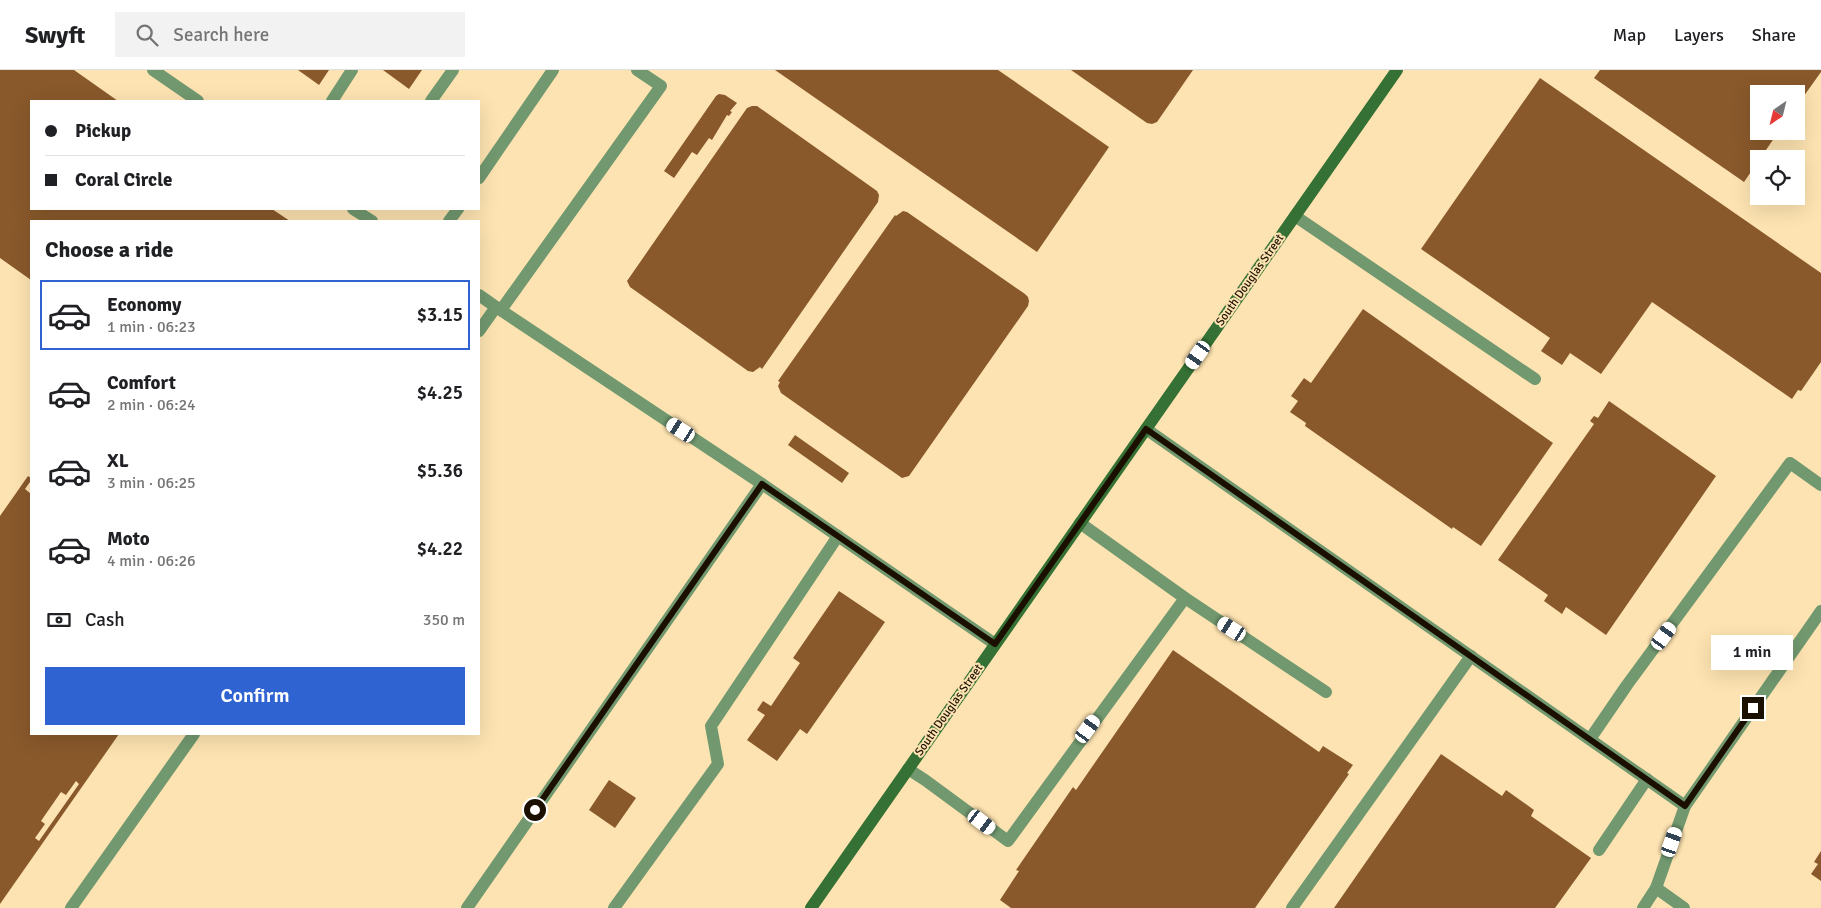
<!DOCTYPE html>
<meta charset="utf-8">
<style>
body{margin:0;font-family:Signika,sans-serif;background:#f2f2f2;color:#202124;height:100vh;display:flex;flex-direction:column;font-size:19px;white-space:nowrap}
*{box-sizing:border-box;margin:0}
p{font-size:16px;color:#757577}
.icon{flex:none;width:28px;height:28px;fill:none;stroke:currentColor;stroke-width:2;stroke-linecap:round;stroke-linejoin:round}
.map{position:relative;flex:1;overflow:hidden}
.side{position:absolute;left:30px;top:150px;width:450px;height:515px;display:flex;flex-direction:column;background:#fff;border-radius:0px;box-shadow:0 5px 20px #0002}
.side>*{flex:none}
.hud{position:absolute;left:30px;top:30px;width:450px;height:110px;border-radius:0px;box-shadow:0 5px 20px #0002;display:grid;align-content:center;height:110px;padding:0 15px;background:#fff}
.needle{width:32px;rotate:215deg}
.controls{position:absolute;left:1750px;top:15px;display:grid;gap:10px}
.controls a{display:grid;place-items:center;width:55px;height:55px;border-radius:0px;background:#fff;box-shadow:0 5px 20px #0002;font-size:25px}
.end{position:absolute;width:22px;height:22px;margin:-11px;border:6px solid #1b0f00;background:#fff;box-shadow:0 0 0 2px #fff}
.from{border-radius:50%}
.bubble{position:absolute;height:35px;border-radius:0px;background:#fff;box-shadow:0 5px 20px #0002;font-size:16px;font-weight:600;line-height:35px;text-align:center}
.car{position:absolute;width:15px;height:30px;margin:-15px -8px;border-radius:6px;box-shadow:0 0 4px 1px #0007;background:linear-gradient(#fff 24%,#345 0 40%,#fff 0 76%,#345 0 86%,#fff 0)}
.hud b{display:flex;align-items:center;gap:18px;height:48px;font-size:19px}
.hud b+b{border-top:1px solid #e0e0e0}
.hud i{width:12px;height:12px;background:#202124}
ul{padding:0;list-style:none}
li{display:flex;align-items:center;gap:15px;height:70px;margin:0 10px 8px;padding:0 5px;border:2px solid transparent;border-radius:0px}
li div{flex:1}
li b{display:block;font-size:19px}
li em{font-style:normal;font-weight:600}
li.current{border-color:#3063d2}
li>.icon{width:45px;height:45px;stroke-width:1.5}
h2{padding:0 15px;font-size:22px;line-height:60px}
.pay{display:flex;align-items:center;gap:12px;height:55px;padding:0 15px;font-size:19px}
.pay p{margin-inline-start:auto}
.cta{display:flex;gap:10px;margin-top:auto;padding:10px 15px}
.cta a{flex:1;height:58px;border-radius:0px;background:#3063d2;color:#fff;font-size:20px;font-weight:600;line-height:58px;text-align:center}
header{display:flex;align-items:center;gap:30px;box-sizing:border-box;height:70px;padding:0 25px;background:#fff;border-bottom:1px solid #e0e0e0}
header strong{font-size:24px}
nav{display:flex;gap:28px;margin-inline-start:auto;font-size:18px}
.search{width:350px;height:45px;background:#f2f2f2;display:flex;align-items:center;gap:12px;box-sizing:border-box;padding:0 18px;border-radius:0px;color:#757577;font-size:19px}
.map>svg:first-child{display:block}
</style>
<header>
<strong>Swyft</strong>
<div class="search"><svg class="icon" aria-label="search" viewBox="0 0 24 24"><circle cx="10" cy="10" r="6"/><path d="M15 15l6 6"/></svg>Search here</div>
<nav><a>Map</a><a>Layers</a><a>Share</a></nav>
</header>
<div class="map">
<svg width="1821" height="838" viewBox="0 0 1821 838">
<rect width="100%" height="100%" fill="#fde3b1"/>
<g fill="#89592b" fill-rule="evenodd">
<polygon points="0,0 74,0 118,31 31,31 31,139 272,139 290,151 31,151 31,210 0,188"/>
<polygon points="298,0 329,0 319,15"/>
<polygon points="383,0 422,0 409,19"/>
<polygon points="775,0 998,0 1109,77 1037,182"/>
<polygon points="1071,0 1193,0 1157,52 1152,54 1147,53"/>
<polygon points="1600,0 1821,0 1821,2 1796,37 1796,24 1759,24 1759,61 1779,61 1744,112 1594,8"/>
<polygon points="1540,8 1821,203 1821,292 1801,321 1798,320 1792,329 1652,232 1601,304 1570,283 1562,295 1541,281 1550,268 1421,179"/>
<polygon points="719,24 725,25 737,33 730,41 732,42 729,46 727,45 712,70 709,68 697,85 692,82 674,108 664,101 716,26"/>
<polygon points="752,36 757,36 877,121 879,125 878,132 762,299 760,297 753,302 748,301 630,217 627,211 747,38"/>
<polygon points="903,141 907,142 1025,224 1028,227 1029,231 1028,236 909,406 902,408 781,323 778,316 780,312 778,311 895,145 896,146"/>
<polygon points="1363,239 1553,373 1481,476 1453,457 1452,459 1305,356 1306,353 1290,342 1298,331 1291,326 1304,308 1311,313"/>
<polygon points="1609,331 1716,406 1606,565 1566,537 1562,544 1544,531 1548,525 1498,490 1594,354 1590,351 1594,346 1598,348"/>
<polygon points="795,365 849,403 842,413 788,375"/>
<path d="M 28,406 L 31,408 L 31,413 L 30,412 L 25,419 L 31,424 L 31,664 L 119,664 L 0,834 L 0,446 ZM 76,711 L 79,714 L 39,771 L 35,768 L 45,754 L 41,751 L 61,722 L 66,725 Z"/>
<polygon points="839,521 885,552 807,664 800,659 777,691 747,670 765,645 757,640 763,631 771,636 800,593 793,588"/>
<polygon points="1173,580 1319,682 1323,676 1353,695 1347,703 1349,704 1255,838 1011,838 1000,830 1019,801 1016,800 1073,717 1076,720"/>
<polygon points="1441,684 1502,726 1506,720 1534,740 1531,746 1591,788 1555,838 1334,838"/>
<polygon points="609,710 636,728 615,758 589,740"/>
<polygon points="1821,781 1821,811 1811,804 1818,794 1814,792"/>
</g>
<g fill="none" stroke-linecap="round" stroke-linejoin="round">
<g stroke="#71986f" stroke-width="12">
<polyline points="153,0 198,31"/>
<polyline points="332,31 352,0"/>
<polyline points="431,31 453,0"/>
<polyline points="479,108 553,0"/>
<polyline points="353,139 372,151"/>
<polyline points="1295,146 1535,309"/>
<polyline points="449,151 458,139"/>
<polyline points="479,225 496,237 479,261"/>
<polyline points="496,237 762,414 995,574"/>
<polyline points="501,240 661,16 637,0"/>
<polyline points="1185,528 1326,622"/>
<polyline points="1590,669 1627,615 1790,393 1821,415"/>
<polyline points="908,699 925,710 1008,771 1185,528 1080,453"/>
<polyline points="1599,780 1647,709"/>
<polyline points="1656,818 1685,736"/>
<polyline points="71,838 194,664"/>
<polyline points="467,838 762,414"/>
<polyline points="614,838 718,694 711,656 838,466"/>
<polyline points="1292,838 1471,586"/>
<polyline points="1643,838 1656,818 1684,838"/>
</g>
<polyline stroke="#71986f" stroke-width="12" points="1146,359 1685,736 1821,541"/>
<polyline stroke="#357134" stroke-width="12" points="811,838 1397,0"/>
</g>
<g fill="none" stroke-linecap="round" stroke-linejoin="round">
<polyline stroke="#1b0f00" stroke-width="6" points="535,740 762,414 995,574 1146,359 1685,736 1753,638"/>
</g>
<g text-anchor="middle" dominant-baseline="central" stroke-width="4" stroke-linejoin="round" paint-order="stroke">
<g font-size="12" fill="#1b0f00" stroke="#fde3b1">
<text transform="translate(1250 210) rotate(-55)">South Douglas Street</text>
<text transform="translate(949 640) rotate(-55)">South Douglas Street</text>
</g>
</g>
</svg>
<div class="controls">
<a><svg class="needle" viewBox="-14 -14 28 28"><path d="M0-13l5 13h-10z" fill="#e53935"/><path d="M0 13l5-13h-10z" fill="#757577"/></svg></a>
<a><svg class="icon" aria-label="locate" viewBox="0 0 24 24"><circle cx="12" cy="12" r="6"/><path d="M12 2v4M12 18v4M2 12h4M18 12h4"/></svg></a>
</div>
<i class="end from" style="left:535px;top:740px"></i>
<i class="end" style="left:1753px;top:638px"></i>
<div class="bubble" style="left:1711px;top:565px;width:82px">1 min</div>
<i class="car" style="left:1198px;top:285px;rotate:215deg"></i>
<i class="car" style="left:681px;top:360px;rotate:303deg"></i>
<i class="car" style="left:1232px;top:559px;rotate:303deg"></i>
<i class="car" style="left:1664px;top:566px;rotate:36deg"></i>
<i class="car" style="left:1088px;top:659px;rotate:36deg"></i>
<i class="car" style="left:982px;top:752px;rotate:127deg"></i>
<i class="car" style="left:1672px;top:772px;rotate:19deg"></i>
<div class="hud">
<b><i class="from"></i>Pickup</b>
<b><i></i>Coral Circle</b>
</div>
<section class="side">
<h2>Choose a ride</h2>
<ul>
<li class="current"><svg class="icon" aria-label="car" viewBox="0 0 24 24"><path d="M5 17H2v-5l4-1 3-4h7l3 4 3 1v5h-3M9 17h6M6 11h13"/><circle cx="7" cy="17" r="2"/><circle cx="17" cy="17" r="2"/></svg><div><b>Economy</b><p>1 min · 06:23</p></div><em>$3.15</em></li>
<li><svg class="icon" aria-label="car" viewBox="0 0 24 24"><path d="M5 17H2v-5l4-1 3-4h7l3 4 3 1v5h-3M9 17h6M6 11h13"/><circle cx="7" cy="17" r="2"/><circle cx="17" cy="17" r="2"/></svg><div><b>Comfort</b><p>2 min · 06:24</p></div><em>$4.25</em></li>
<li><svg class="icon" aria-label="car" viewBox="0 0 24 24"><path d="M5 17H2v-5l4-1 3-4h7l3 4 3 1v5h-3M9 17h6M6 11h13"/><circle cx="7" cy="17" r="2"/><circle cx="17" cy="17" r="2"/></svg><div><b>XL</b><p>3 min · 06:25</p></div><em>$5.36</em></li>
<li><svg class="icon" aria-label="car" viewBox="0 0 24 24"><path d="M5 17H2v-5l4-1 3-4h7l3 4 3 1v5h-3M9 17h6M6 11h13"/><circle cx="7" cy="17" r="2"/><circle cx="17" cy="17" r="2"/></svg><div><b>Moto</b><p>4 min · 06:26</p></div><em>$4.22</em></li>
</ul>
<div class="pay"><svg class="icon" aria-label="cash" viewBox="0 0 24 24"><path d="M3 7h18v10H3z"/><circle cx="12" cy="12" r="2"/></svg>Cash<p>350 m</p></div>
<div class="cta"><a>Confirm</a></div>
</section>
</div>
